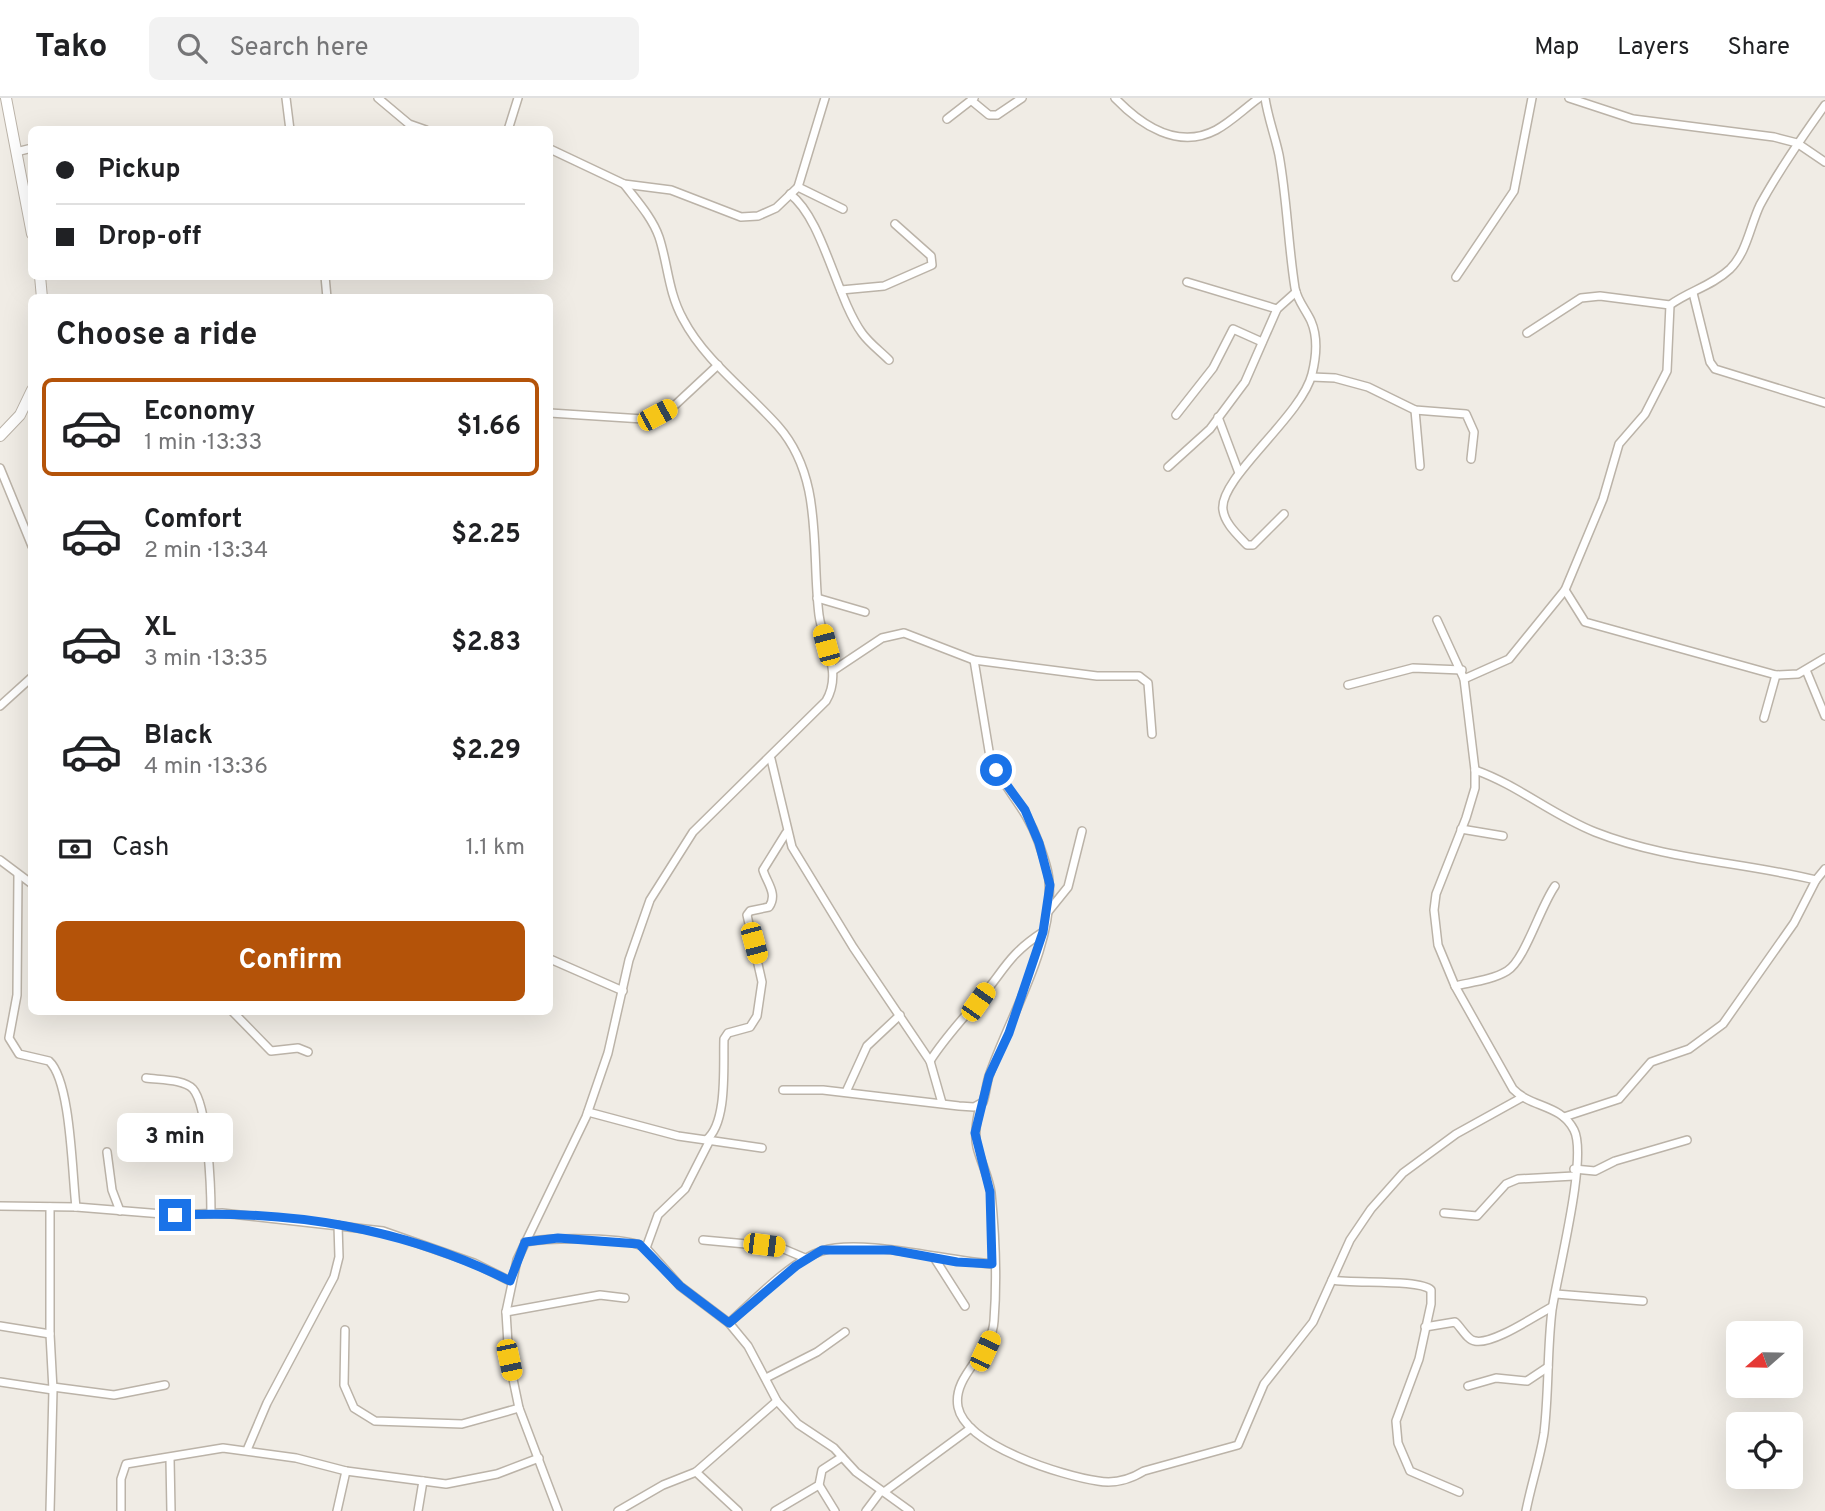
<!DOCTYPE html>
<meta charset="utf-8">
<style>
body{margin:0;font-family:Overpass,sans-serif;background:#f2f2f2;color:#202124;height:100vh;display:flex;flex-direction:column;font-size:26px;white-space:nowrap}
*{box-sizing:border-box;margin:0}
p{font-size:23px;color:#757577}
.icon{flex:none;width:38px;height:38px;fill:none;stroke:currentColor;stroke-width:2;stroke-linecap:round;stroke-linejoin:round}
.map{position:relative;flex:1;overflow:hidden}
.sheet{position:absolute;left:28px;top:196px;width:525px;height:721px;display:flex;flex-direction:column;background:#fff;border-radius:10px;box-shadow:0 7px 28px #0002}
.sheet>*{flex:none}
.guide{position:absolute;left:28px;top:28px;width:525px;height:154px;border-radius:10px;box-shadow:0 7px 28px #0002;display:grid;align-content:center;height:154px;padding:0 28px;background:#fff}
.needle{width:46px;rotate:250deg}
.tools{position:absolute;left:1726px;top:1223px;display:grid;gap:14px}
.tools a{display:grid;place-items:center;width:77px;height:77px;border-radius:10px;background:#fff;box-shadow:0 7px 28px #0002;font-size:35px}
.end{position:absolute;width:32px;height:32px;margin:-16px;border:9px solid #1a73e8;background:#fff;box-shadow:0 0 0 4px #fff}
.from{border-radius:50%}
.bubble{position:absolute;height:49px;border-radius:10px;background:#fff;box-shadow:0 7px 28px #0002;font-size:23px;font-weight:700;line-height:49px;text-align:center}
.car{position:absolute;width:21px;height:42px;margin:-21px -10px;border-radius:9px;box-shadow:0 0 5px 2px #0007;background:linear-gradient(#f5c518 24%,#345 0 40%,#f5c518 0 76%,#345 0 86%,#f5c518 0)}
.guide b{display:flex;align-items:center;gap:24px;height:66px;font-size:26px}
.guide b+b{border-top:2px solid #e0e0e0}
.guide i{width:18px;height:18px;background:#202124}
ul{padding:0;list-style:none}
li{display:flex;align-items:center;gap:21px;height:98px;margin:0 14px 10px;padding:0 14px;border:4px solid transparent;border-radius:10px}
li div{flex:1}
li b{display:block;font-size:26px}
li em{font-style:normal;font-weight:700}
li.current{border-color:#b45309}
li>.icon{width:63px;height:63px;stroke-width:1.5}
h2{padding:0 28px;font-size:32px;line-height:84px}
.pay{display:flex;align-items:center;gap:18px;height:77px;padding:0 28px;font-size:26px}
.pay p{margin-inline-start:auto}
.cta{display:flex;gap:14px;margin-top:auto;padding:14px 28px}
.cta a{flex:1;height:80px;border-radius:10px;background:#b45309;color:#fff;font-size:28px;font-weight:700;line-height:80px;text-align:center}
header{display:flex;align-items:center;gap:42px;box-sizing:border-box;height:98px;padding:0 35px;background:#fff;border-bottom:2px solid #e0e0e0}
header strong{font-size:33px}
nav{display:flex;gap:38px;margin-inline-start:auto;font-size:24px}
.search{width:490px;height:63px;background:#f2f2f2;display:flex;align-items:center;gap:18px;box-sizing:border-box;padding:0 24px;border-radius:10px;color:#757577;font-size:26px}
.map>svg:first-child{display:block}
</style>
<header>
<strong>Tako</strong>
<div class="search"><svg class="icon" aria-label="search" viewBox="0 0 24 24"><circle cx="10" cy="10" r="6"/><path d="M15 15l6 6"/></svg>Search here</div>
<nav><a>Map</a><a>Layers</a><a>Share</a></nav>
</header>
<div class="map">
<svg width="1825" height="1413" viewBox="0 0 1825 1413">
<rect width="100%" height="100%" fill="#f0ece5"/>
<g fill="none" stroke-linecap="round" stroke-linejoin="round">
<defs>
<g id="minor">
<polyline points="286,0 290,32"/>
<polyline points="378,0 409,26 426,32"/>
<path d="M 1115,0 C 1141,27 1178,52 1216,32 C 1231,24 1245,10 1259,0"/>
<path d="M 1265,0 C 1268,20 1275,38 1279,57 C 1287,101 1288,146 1295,190 C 1297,202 1306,212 1311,223 C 1318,239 1316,260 1312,276 C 1302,318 1218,381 1223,412 C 1225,426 1238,437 1247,447 L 1253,447 L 1284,416"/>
<polyline points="1569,0 1633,21 1774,39 1797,45 1825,64"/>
<polyline points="972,3 989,17 997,17 1022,0"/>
<polyline points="947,21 974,0"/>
<polyline points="508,32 518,0"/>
<polyline points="550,51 624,86 671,92 741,119 758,118 776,110 798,89 825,0"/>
<polyline points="16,54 32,50"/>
<polyline points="798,89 843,111"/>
<path d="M 790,96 C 823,121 836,199 862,235 C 869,245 880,253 889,262"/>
<polyline points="325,178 327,200"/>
<polyline points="1456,179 1514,93 1532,0"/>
<polyline points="1187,184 1277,211"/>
<polyline points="841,192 884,188 932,167 931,158 895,126"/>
<polyline points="1693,195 1710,264 1715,271 1825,305"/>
<polyline points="1527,235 1581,200 1600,198 1670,207"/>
<polyline points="1312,279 1335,280 1368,289 1415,312 1466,316 1474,334 1471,361"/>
<polyline points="1415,312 1420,368"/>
<polyline points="550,315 643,321 674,308 718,267"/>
<polyline points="1176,317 1213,270 1233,231 1262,244"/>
<polyline points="1218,319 1239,375"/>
<polyline points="1168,369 1210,331 1245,284 1277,211 1296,194"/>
<polyline points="0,370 32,448"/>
<polyline points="1565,492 1585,524 1776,577 1798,576 1825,560"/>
<polyline points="817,500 865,514"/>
<path d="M 1437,522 L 1464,581 L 1475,672 L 1475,690 L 1466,720 L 1436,796 L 1434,812 L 1438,847 L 1455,888 L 1513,991 C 1531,1010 1561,1006 1574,1032 C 1588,1059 1557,1177 1552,1212 C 1547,1253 1549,1294 1544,1335 C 1540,1361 1531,1387 1526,1413"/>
<polyline points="834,572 882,540 904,535 974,562 1097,578 1139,578 1148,585 1152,636"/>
<polyline points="1806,572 1825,618"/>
<path d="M 1464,581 L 1509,561 L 1565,492 L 1603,401 L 1619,346 L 1645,316 L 1667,273 L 1670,207 C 1689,193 1712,188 1730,171 C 1747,154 1750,128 1760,107 C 1779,72 1802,39 1825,7"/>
<polyline points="1348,587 1413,570 1462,572"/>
<polyline points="0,608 32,579"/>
<polyline points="1764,620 1776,577"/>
<polyline points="771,661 792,749 853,849 930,963 942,1005"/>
<path d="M 1475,672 C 1518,687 1552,717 1595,734 C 1666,762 1742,764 1816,782"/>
<polyline points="1461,731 1503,738"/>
<polyline points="0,762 32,786"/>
<path d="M 18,777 L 17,897 L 9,940 L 19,956 L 49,963 C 71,983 72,1076 76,1109"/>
<polyline points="1047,815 1068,789 1082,733"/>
<polyline points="550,861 623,893"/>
<path d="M 1455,888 C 1472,884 1492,882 1507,873 C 1525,862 1540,809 1555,788"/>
<polyline points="233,914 271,953 298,950 308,954"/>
<path d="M 930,963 C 944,941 960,924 977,904 C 1004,874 1006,858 1043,834"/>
<path d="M 146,980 C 159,982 184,981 193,991 C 208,1008 211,1092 211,1116"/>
<path d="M 783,992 L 823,992 L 959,1008 L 974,1009 L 983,1004 C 986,996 986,987 989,978 C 1009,919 1054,849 1049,784 C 1049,771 1042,755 1038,743 C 1026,709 1003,690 990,659 L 974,562"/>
<polyline points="846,994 867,948 900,917"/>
<path d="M 980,1007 C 977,1021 974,1035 977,1049 C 981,1065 989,1079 991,1095 C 995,1134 997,1184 994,1223 C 992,1256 952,1277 958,1309 C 966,1348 1063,1378 1098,1383 C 1114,1386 1131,1381 1144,1373 L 1238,1347 L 1264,1286 L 1313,1224 L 1350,1142 L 1371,1111 L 1403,1075 L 1456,1036 L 1521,1000"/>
<path d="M 588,1014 L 678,1038 L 706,1042 C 728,1025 723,967 724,941 L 728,935 L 750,929 L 757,918 L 762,884 L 747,817 L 750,813 L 769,809 C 778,796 767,785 763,772 L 786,735"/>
<polyline points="1564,1019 1619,1001 1651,964 1689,951 1723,926 1794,825 1816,782 1825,771"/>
<polyline points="707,1042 762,1050"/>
<polyline points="107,1054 112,1092 120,1113"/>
<polyline points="1574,1071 1595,1073 1615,1063 1687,1042"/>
<polyline points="0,1108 76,1109 175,1117 222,1115 383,1133 474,1165 510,1183"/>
<polyline points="1444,1115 1477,1118 1506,1086 1518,1081 1574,1078"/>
<polyline points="703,1142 779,1149 805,1160"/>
<path d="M 525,1144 C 549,1140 628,1138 646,1150 L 680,1188 L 729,1225 L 748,1248 L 777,1303 L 798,1326 L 834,1350 L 856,1374 L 910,1413"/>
<polyline points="646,1150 658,1117 685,1091 710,1042"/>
<polyline points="935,1161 965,1208"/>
<path d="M 1332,1182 C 1354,1186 1419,1181 1431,1192 L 1431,1206 L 1419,1261 L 1396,1323 L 1398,1345 L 1410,1373 L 1459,1394"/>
<polyline points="1556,1196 1643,1203"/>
<polyline points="506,1214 600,1197 625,1200"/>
<path d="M 729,1225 C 751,1205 794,1161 822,1153 C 861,1140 947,1163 992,1166"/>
<polyline points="0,1228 50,1236"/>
<path d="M 1425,1229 L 1455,1224 C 1461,1229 1467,1242 1475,1243 C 1493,1247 1536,1217 1552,1209"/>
<polyline points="345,1232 344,1287 354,1310 375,1323 462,1326 519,1310"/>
<polyline points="766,1280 817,1254 845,1234"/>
<polyline points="0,1284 53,1292"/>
<polyline points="1468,1288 1496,1280 1527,1283 1548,1269"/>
<polyline points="53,1289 114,1297 165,1287"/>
<polyline points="247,1352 267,1305 334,1179 339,1159 338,1127"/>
<polyline points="170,1361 171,1413"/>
<polyline points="696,1374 738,1413"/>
<polyline points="819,1387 835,1413"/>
<polyline points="884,1394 971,1330"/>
<polyline points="50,1413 53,1292 50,1236 50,1109"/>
<polyline points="121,1413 121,1381 126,1366 223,1350 296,1360 346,1373 446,1386 497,1376 539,1360"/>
<polyline points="337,1413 346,1373"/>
<polyline points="418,1413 423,1383"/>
<path d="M 558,1413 L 519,1310 L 509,1262 L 506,1214 L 517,1162 L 586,1019 L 608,955 L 629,862 L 650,802 L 693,734 L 826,603 C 843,574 823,547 819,517 C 811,453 824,380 778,328 C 747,293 705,263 683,221 C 668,194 668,166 659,139 C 652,119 636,102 624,86"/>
<polyline points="618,1413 663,1387 696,1374 777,1303"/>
<polyline points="775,1413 819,1387 822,1372 842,1359"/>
<polyline points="866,1413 881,1393"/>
</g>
<g id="tertiary">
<polyline points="6,0 32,136"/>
<polyline points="40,178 42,200"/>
<polyline points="0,338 20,317 32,292"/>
</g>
</defs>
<use href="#minor" stroke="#bbb3a8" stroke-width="10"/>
<use href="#tertiary" stroke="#bbb3a8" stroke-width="12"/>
<use href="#minor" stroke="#fff" stroke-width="7"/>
<use href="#tertiary" stroke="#fff" stroke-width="10"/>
</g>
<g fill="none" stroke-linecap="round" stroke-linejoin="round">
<path stroke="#1a73e8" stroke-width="9" d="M 175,1117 C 293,1112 404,1130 510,1183 L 525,1144 L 558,1140 L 639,1146 L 680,1188 L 729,1225 L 796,1168 L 822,1152 L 891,1152 L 957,1164 L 992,1166 L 990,1094 L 975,1035 L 989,978 L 1009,935 L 1043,834 L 1050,787 L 1039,745 L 1025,712 L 996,672"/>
</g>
</svg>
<div class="tools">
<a><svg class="needle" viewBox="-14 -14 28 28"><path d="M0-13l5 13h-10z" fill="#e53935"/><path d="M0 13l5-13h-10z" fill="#757577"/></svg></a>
<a><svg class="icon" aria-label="locate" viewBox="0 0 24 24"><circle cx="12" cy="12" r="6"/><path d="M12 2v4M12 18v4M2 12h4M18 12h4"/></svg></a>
</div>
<i class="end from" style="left:996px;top:672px"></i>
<i class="end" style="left:175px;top:1117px"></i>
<div class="bubble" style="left:117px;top:1015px;width:116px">3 min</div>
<i class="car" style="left:657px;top:317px;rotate:62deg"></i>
<i class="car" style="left:826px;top:547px;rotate:345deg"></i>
<i class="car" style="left:754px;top:845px;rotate:165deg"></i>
<i class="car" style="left:978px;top:904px;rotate:35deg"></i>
<i class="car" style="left:764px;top:1147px;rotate:97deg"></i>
<i class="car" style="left:985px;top:1253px;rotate:25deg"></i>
<i class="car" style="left:509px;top:1262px;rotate:168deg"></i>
<div class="guide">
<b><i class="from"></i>Pickup</b>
<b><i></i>Drop-off</b>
</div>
<section class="sheet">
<h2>Choose a ride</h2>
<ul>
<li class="current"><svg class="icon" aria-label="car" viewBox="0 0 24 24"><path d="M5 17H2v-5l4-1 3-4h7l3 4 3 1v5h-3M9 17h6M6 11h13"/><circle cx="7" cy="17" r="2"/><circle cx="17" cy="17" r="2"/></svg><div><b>Economy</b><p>1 min · 13:33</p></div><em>$1.66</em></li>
<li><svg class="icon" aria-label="car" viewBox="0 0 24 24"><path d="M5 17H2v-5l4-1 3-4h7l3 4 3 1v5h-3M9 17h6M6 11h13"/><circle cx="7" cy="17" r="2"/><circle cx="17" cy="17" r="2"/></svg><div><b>Comfort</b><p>2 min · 13:34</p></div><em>$2.25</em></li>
<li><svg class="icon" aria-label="car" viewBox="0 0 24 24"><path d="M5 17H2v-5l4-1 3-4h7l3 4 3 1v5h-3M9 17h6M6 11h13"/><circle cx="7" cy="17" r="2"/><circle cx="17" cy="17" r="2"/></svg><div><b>XL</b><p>3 min · 13:35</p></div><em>$2.83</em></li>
<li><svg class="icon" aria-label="car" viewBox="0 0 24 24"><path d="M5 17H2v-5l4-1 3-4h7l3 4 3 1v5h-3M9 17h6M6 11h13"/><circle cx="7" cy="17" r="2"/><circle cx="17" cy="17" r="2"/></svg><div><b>Black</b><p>4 min · 13:36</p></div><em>$2.29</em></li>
</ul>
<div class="pay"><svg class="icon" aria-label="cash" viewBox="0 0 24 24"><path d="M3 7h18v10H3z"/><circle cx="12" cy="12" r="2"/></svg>Cash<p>1.1 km</p></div>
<div class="cta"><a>Confirm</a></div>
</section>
</div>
